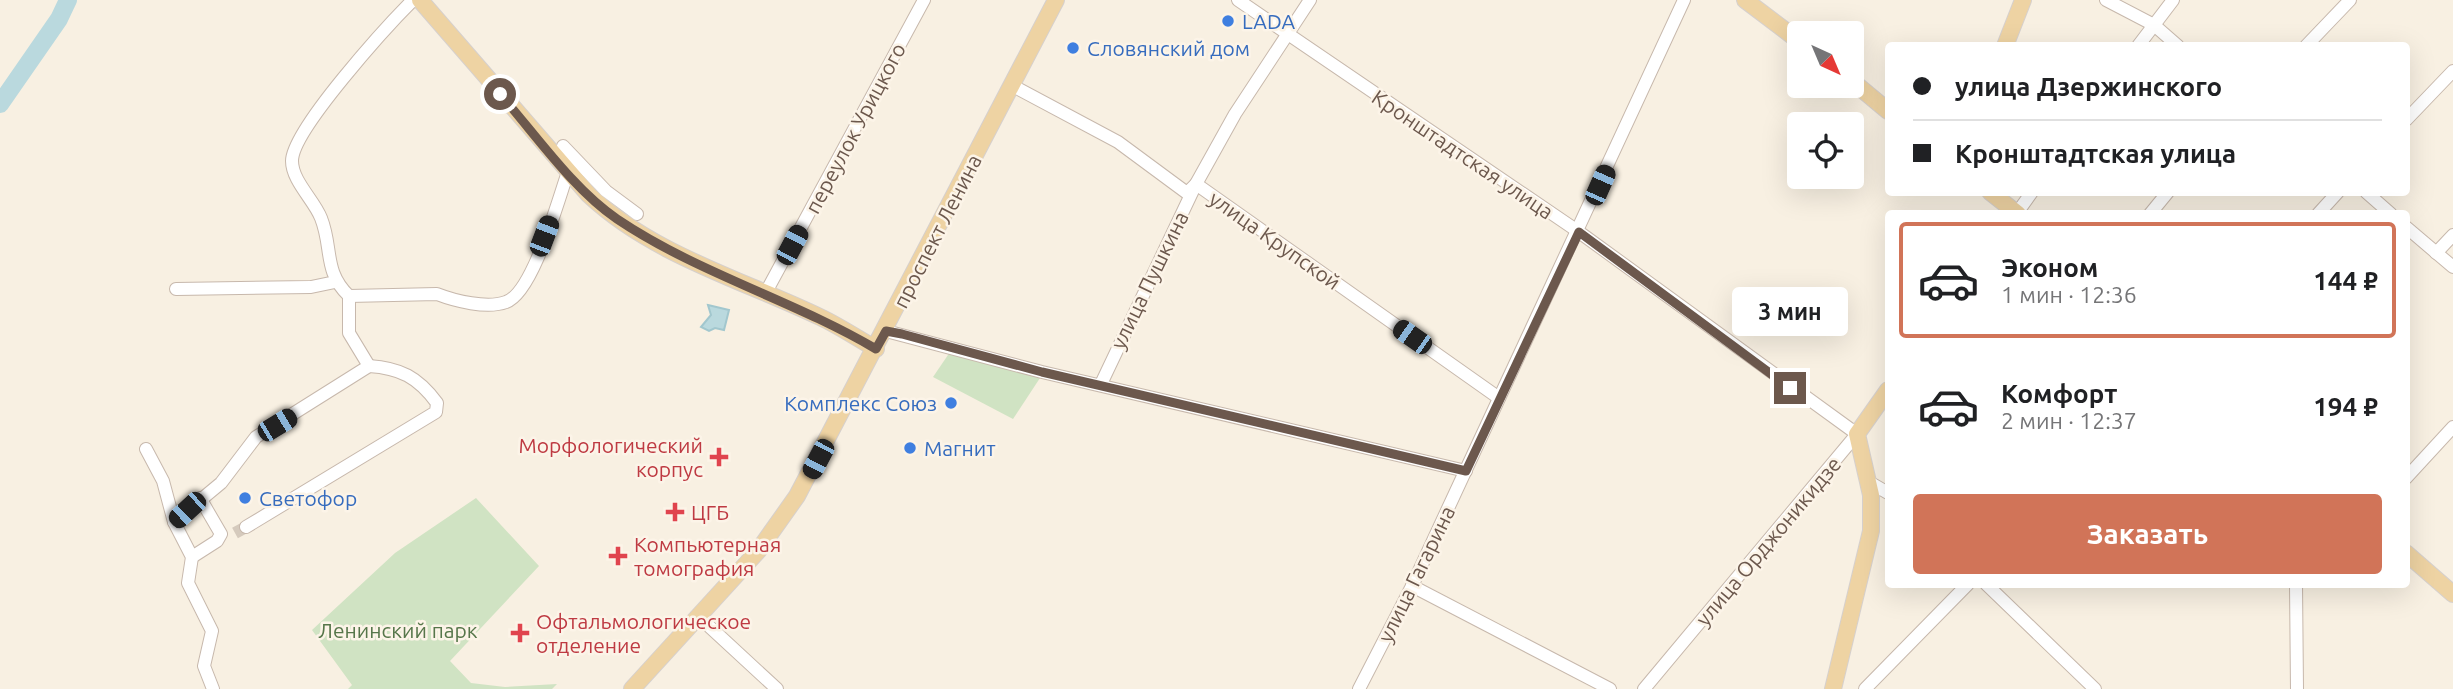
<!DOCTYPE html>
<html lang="ru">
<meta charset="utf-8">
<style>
body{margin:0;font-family:Ubuntu,sans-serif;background:#f2f2f2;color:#202124;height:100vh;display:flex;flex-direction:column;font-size:26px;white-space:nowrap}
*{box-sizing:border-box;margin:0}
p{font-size:23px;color:#757577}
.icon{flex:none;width:38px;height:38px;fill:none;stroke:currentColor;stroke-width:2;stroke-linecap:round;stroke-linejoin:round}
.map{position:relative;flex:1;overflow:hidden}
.panel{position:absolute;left:1885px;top:210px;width:525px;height:378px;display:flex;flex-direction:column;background:#fff;border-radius:7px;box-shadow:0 7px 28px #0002}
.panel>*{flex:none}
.hud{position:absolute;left:1885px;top:42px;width:525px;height:154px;border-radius:7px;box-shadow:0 7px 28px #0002;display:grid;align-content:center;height:154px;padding:0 28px;background:#fff}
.needle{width:46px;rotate:136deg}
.fabs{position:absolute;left:1787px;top:21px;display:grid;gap:14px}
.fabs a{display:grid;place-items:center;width:77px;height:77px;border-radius:7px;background:#fff;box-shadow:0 7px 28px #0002;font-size:35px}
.end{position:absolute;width:32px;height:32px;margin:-16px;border:9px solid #6c584d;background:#fff;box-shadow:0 0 0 4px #fff}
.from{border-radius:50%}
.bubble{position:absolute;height:49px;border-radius:7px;background:#fff;box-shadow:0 7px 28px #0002;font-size:23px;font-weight:700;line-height:49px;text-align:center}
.car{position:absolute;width:21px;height:42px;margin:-21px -10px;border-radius:9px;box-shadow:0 0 5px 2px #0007;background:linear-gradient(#222 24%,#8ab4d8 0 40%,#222 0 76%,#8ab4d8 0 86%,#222 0)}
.hud b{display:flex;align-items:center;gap:24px;height:66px;font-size:26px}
.hud b+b{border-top:2px solid #e0e0e0}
.hud i{width:18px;height:18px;background:#202124}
ul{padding:12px 0 0;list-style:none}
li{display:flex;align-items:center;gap:21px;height:116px;margin:0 14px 10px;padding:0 14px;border:4px solid transparent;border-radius:7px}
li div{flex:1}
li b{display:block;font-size:26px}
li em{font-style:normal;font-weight:700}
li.on{border-color:#d17458}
li>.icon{width:63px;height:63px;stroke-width:1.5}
.cta{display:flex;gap:14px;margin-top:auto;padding:14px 28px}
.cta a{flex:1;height:80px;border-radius:7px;background:#d17458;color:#fff;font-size:28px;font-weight:700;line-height:80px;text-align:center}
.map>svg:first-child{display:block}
</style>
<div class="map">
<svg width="2453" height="689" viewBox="0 0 2453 689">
<rect width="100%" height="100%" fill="#f8f0e2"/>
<g fill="#d0e3c3">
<polygon points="950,352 1040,378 1013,419 933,377"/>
<polygon points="476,498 539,566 450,661 471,683 505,687 557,684 552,689 348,689 352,685 312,630 395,553"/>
</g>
<polygon fill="#bad9de" stroke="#a2c7ce" stroke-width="2" points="708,305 729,310 724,330 715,328 709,331 701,327 711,315"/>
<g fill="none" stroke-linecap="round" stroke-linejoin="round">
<polyline stroke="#bad9de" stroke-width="18" points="0,104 59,19 68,0"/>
<polyline stroke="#d5cabd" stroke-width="12" stroke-dasharray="12 6" stroke-linecap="butt" points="235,533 246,527"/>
<defs>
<g id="minor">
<polyline points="1238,0 1579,232 1857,434 1644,689"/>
<polyline points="2106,0 2154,25 2178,46"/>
<polyline points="2138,46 2173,0"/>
<polyline points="2306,46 2350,0"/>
<polyline points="1013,86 1118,142 1187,193 1196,184 1499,398"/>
<polyline points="2406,120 2453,71"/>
<polyline points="563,146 606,191 637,214"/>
<polyline points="2366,192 2391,214"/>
<polyline points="2017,213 2032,192"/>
<polyline points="2150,214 2168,192"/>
<polyline points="2318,214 2338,192"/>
<polyline points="2406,227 2453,267"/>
<polyline points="2436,253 2453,235"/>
<polyline points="176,289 311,287 335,282"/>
<polyline points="765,294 924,0"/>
<path d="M 349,296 L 437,294 C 455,301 487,309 506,302 C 533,293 558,200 568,172"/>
<polyline points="886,331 1042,372 1466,471"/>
<polyline points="1101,384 1196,184 1235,114 1310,0"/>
<polyline points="146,449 163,481 174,522 192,557 188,583 212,631 204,666 213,689"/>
<polyline points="2406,478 2453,427"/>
<polyline points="1869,482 1888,493"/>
<path d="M 174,522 L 221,483 L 256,437 L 369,366 L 349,333 L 349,296 C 323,271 333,248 321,218 C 314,200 292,181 292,161 C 292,130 388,25 413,0"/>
<path d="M 246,527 L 436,412 L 437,403 C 418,377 400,368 369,366"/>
<polyline points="192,557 217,541 221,534 200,498"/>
<polyline points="1986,584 2095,689"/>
<polyline points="2296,584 2297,689"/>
<polyline points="1412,586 1610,689"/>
<polyline points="698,616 777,689"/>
<polyline points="1359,689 1412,586 1684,0"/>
<polyline points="1865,689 1968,584"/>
</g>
<g id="major">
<path d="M 420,0 L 589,195 C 653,255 743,280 820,317 C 839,326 857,338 876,349"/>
<polyline points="1745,0 1799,41"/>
<polyline points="2005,46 2023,0"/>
<polyline points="1852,81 1888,111"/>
<polyline points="1990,192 2018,214"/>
<polyline points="2406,553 2453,594"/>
<polyline points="632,689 758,551 797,496 1056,0"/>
<polyline points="1833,689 1871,531 1871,495 1857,434 1888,390"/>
</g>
</defs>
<use href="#minor" stroke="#c7b8ac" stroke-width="14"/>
<use href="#major" stroke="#d6d0cd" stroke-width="18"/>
<use href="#minor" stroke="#fff" stroke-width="12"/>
<use href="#major" stroke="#eed3a3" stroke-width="16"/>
</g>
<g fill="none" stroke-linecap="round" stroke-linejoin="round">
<path stroke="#6c584d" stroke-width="9" d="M 500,94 C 535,134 573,189 617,219 C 697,273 793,300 876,349 L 886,331 L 902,334 L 1042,372 L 1466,471 L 1579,232 L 1790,388"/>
</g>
<g fill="#3f7fe0" stroke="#fcf4e8" stroke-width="2.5">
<circle cx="1228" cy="21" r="7"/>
<circle cx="1073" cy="48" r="7"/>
<circle cx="951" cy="403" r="7"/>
<circle cx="910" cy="448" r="7"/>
<circle cx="245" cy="498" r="7"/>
</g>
<g fill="#e0444e" stroke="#fcf4e8" stroke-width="2.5">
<path d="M715.5 446.5h7v7h7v7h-7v7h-7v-7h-7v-7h7z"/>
<path d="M671.5 501.5h7v7h7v7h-7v7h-7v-7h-7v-7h7z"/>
<path d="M614.5 545.5h7v7h7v7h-7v7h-7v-7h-7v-7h7z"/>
<path d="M516.5 622.5h7v7h7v7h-7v7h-7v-7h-7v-7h7z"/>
</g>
<g text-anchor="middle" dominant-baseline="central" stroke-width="5" stroke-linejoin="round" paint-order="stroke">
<g font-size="21" fill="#366cbe" stroke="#fcf4e8" text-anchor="start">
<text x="1242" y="21">LADA</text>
<text x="1087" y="48">Словянский дом</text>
<text x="937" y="403" text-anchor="end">Комплекс Союз</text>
<text x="924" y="448">Магнит</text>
<text x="259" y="498">Светофор</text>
</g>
<g font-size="21" fill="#6c584d" stroke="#fcf4e8">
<text transform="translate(855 128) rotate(-62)">переулок Урицкого</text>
<text transform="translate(1463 154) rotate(34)">Кронштадтская улица</text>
<text transform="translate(937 231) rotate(-63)">проспект Ленина</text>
<text transform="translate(1275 240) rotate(35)">улица Крупской</text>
<text transform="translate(1149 280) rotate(-64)">улица Пушкина</text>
<text transform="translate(1768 541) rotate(-50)">улица Орджоникидзе</text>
<text transform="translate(1416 574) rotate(-64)">улица Гагарина</text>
</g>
<g font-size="21" fill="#be3a42" stroke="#fcf4e8" text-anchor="start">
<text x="703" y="445" text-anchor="end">Морфологический<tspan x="703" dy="24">корпус</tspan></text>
<text x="691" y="512">ЦГБ</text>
<text x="634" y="544">Компьютерная<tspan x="634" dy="24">томография</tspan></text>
<text x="536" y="621">Офтальмологическое<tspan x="536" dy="24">отделение</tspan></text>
</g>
<g font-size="21" fill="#56764a" stroke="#fcf4e8">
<text x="398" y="630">Ленинский парк</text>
</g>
</g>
</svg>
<div class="fabs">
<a><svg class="needle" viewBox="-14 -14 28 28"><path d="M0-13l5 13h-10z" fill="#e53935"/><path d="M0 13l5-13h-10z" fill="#757577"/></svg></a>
<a><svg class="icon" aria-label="locate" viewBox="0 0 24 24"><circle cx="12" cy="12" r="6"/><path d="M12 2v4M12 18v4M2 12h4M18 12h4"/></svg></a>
</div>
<i class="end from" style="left:500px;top:94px"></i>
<i class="end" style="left:1790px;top:388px"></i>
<div class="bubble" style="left:1732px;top:287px;width:116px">3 мин</div>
<i class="car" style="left:1600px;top:185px;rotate:24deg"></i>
<i class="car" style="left:544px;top:236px;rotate:21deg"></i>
<i class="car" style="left:792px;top:245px;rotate:28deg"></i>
<i class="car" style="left:1412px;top:337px;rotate:305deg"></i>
<i class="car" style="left:277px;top:425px;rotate:59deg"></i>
<i class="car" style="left:818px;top:459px;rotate:208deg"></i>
<i class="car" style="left:187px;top:510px;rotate:227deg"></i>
<div class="hud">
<b><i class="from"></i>улица Дзержинского</b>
<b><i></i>Кронштадтская улица</b>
</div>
<section class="panel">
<ul>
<li class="on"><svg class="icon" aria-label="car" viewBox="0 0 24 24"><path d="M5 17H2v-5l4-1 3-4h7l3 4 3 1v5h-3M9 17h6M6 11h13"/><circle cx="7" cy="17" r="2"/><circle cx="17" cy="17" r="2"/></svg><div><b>Эконом</b><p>1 мин · 12:36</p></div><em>144 ₽</em></li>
<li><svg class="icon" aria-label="car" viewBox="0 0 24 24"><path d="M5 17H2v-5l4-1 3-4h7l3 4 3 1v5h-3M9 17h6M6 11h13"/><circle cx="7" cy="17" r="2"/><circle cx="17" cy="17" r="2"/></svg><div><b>Комфорт</b><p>2 мин · 12:37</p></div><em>194 ₽</em></li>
</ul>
<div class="cta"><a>Заказать</a></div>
</section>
</div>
